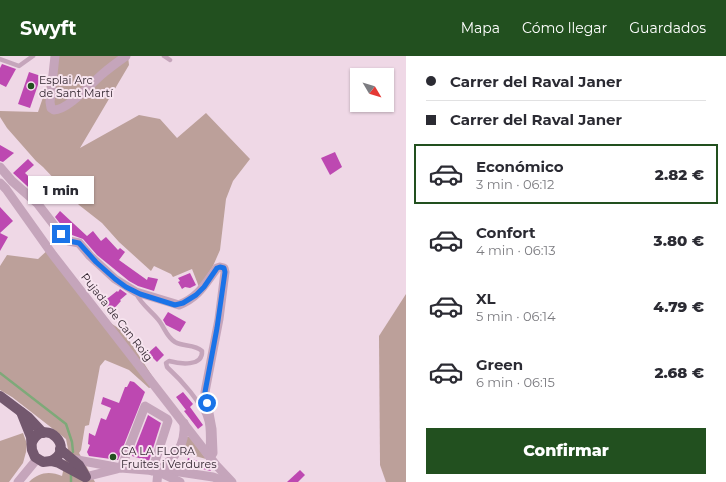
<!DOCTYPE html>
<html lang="es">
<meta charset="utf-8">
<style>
body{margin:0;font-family:Montserrat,sans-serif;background:#f2f2f3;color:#2b2b33;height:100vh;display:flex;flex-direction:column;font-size:15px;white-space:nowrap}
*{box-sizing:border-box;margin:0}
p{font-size:13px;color:#7c7c81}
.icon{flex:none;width:22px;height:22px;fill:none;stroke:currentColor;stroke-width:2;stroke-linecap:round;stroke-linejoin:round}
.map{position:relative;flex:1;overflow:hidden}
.panel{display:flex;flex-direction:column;background:#fff;width:320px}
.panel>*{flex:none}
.banner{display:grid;align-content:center;height:88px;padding:0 20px;background:#fff}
.needle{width:26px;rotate:128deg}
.controls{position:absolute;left:350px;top:12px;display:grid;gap:8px}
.controls a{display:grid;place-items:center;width:44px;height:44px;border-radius:0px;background:#fff;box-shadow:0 1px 3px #0004;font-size:20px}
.end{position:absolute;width:18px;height:18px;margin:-9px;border:5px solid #1a73e8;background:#fff;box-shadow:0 0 0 2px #fff}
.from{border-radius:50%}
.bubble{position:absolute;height:28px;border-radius:0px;background:#fff;box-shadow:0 1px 3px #0004;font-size:13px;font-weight:800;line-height:28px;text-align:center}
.banner b{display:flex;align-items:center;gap:14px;height:38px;font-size:15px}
.banner b+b{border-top:1px solid #e1e1e2}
.banner i{width:10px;height:10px;background:#2b2b33}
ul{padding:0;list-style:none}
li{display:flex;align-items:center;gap:12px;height:60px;margin:0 8px 6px;padding:0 12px;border:2px solid transparent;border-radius:0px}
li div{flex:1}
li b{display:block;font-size:15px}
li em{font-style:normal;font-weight:800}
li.active{border-color:#22501f}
li>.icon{width:36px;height:36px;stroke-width:1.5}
.cta{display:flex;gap:8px;margin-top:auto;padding:8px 20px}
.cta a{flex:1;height:46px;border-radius:0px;background:#22501f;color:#fff;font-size:16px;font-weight:800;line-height:46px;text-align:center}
header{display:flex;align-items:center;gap:24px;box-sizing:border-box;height:56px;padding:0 20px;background:#22501f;color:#fff}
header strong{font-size:19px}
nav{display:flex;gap:22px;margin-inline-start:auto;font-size:14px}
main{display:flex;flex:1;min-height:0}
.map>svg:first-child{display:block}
</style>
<header>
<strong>Swyft</strong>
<nav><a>Mapa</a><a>Cómo llegar</a><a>Guardados</a></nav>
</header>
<main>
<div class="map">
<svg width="406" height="426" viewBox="0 0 406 426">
<rect width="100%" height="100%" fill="#efd8e6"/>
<g fill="#bca09a">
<polygon points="57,0 128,0 129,9 80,92 139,59 160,63 177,82 206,57 250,103 233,125 226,143 220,194 213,210 199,231 192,213 173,221 171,218 154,210 151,215 119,186 102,167 79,149 43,111 36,105 7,72 0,61 0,55 38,56"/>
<path d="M 50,192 L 112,268 L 123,275 L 158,329 L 149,332 L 129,314 L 105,304 L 100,310 L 89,369 L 85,370 L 81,394 L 79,397 L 95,426 L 29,426 C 39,416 50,415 62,420 L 68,393 L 66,383 L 12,341 L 0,334 L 0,210 L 7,199 L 38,203 Z"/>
<polygon points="406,238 406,426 386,426 380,409 379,280"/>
<polygon points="23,377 27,388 26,396 23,407 9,426 0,426 0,385"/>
<polygon points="187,381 190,381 206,403 181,396"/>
</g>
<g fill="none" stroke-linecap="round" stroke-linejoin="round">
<g stroke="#7ea979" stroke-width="2.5">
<polyline points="0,317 66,368 72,386 73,396"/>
<polyline points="71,426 71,418"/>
</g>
</g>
<g fill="#bd48b1">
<polygon points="2,8 16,13 6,31 0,28 0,12"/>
<polygon points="29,16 41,20 30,52 18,48"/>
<polygon points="0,89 14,97 3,106 0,105"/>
<polygon points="335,96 342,111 330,119 321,102"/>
<polygon points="28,103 34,109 25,117 41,132 42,130 56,143 53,148 42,138 39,141 13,117"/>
<polygon points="0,151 13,165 0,177 8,181 0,195"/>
<polygon points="60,155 87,180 93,175 101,185 106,181 118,194 120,192 125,196 119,204 147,224 148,221 158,223 154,235 138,230 129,225 97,199 83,183 72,179 65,174 55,161"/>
<polygon points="190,217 196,229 190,232 185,231 182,233 178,226 180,225 178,222"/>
<polygon points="120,233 127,238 120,244 121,245 111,256 103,246 117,235 118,236"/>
<polygon points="168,256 186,266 180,276 166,269 163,264"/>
<polygon points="156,290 164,299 157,306 148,297"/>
<polygon points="130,325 134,326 145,336 118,404 89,400 87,396 90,389 88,388 89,377 95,380 101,362 106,364 111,352 101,348 103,341 119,347 125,331 127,331"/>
<polygon points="183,336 193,348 190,351 203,369 198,373 184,355 186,354 176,341"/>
<polygon points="148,359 161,367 149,405 132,400"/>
<polygon points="188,402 205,407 211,415 186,409"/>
<polygon points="300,414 305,419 298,426 287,426"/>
</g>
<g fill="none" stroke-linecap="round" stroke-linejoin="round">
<g stroke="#c5a5bb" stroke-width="4.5">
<polyline points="164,0 170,4"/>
<polyline points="0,3 19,10 33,0"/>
<path d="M 136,237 C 141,249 153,256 160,266 C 165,273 167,281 175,286 C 184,291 194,288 202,295 C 203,311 180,308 169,305 L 166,307 L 167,311 C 180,323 203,347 207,366 C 209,376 208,387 208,397"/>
</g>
<g stroke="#c5a5bb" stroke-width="9">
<path d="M 55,0 L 50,46 L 51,52 L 54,54 C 69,54 94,24 106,15 C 112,10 119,5 126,0"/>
<path d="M 0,111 L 12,125 L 37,147 L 61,178 L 69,185 L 79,187 L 90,200 L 115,223 L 136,236 L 179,249 C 199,241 205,228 217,212 L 220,211 L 224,212 L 225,216 L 219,263 L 205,336 L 212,373 L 213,397 L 210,401"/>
<polyline points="0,127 6,133 53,199 216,409 232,426"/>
<polyline points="72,403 121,412 158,415 173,415 213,421 228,426"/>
<polyline points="121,412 145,350 167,363 168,365 152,415"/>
<path d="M 158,415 C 174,402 186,391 184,367"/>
<polyline points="159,416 180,426"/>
<polyline points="85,421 117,413"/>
<polyline points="18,426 37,403"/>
<polyline points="157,426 158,415"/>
</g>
<g stroke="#73586e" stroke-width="10">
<polyline points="0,340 28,361 43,377"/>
<polyline points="21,356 31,381 32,394 35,401 43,406 51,405 59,407 85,421"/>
<path d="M 32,386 C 45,360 77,393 51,405"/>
<polyline points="60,393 79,409 86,421"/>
</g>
</g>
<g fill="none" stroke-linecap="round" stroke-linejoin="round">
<polyline stroke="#1a73e8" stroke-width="5" points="61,178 69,185 79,187 96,206 115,223 126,231 140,238 175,249 183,247 196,239 204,231 217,212 220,211 224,212 225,216 217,272 205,336 207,347"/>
</g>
<g fill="#22501f" stroke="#f7e4ef" stroke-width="1.5">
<circle cx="31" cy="30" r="4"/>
<circle cx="113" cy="401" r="4"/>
</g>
<g text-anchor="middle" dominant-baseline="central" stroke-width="4" stroke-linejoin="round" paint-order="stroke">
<g font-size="11" fill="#322630" stroke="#f7e4ef" text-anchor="start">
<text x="39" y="24">Esplai Arc<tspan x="39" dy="13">de Sant Martí</tspan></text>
<text x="121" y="395">CA LA FLORA<tspan x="121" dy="13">Fruites i Verdures</tspan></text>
</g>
<g font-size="11" fill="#322630" stroke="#f7e4ef">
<text transform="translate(117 261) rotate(52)">Pujada de Can Roig</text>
</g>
</g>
</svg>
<div class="controls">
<a><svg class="needle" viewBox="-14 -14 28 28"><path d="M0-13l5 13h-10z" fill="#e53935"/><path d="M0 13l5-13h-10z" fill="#7c7c81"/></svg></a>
</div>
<i class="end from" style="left:207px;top:347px"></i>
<i class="end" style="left:61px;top:178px"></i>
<div class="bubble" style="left:28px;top:120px;width:66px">1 min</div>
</div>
<section class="panel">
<div class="banner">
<b><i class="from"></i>Carrer del Raval Janer</b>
<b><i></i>Carrer del Raval Janer</b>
</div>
<ul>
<li class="active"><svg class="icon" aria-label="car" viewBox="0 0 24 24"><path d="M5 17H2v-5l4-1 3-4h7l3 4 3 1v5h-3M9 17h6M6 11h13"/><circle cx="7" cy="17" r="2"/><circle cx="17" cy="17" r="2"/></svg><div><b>Económico</b><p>3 min · 06:12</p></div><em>2.82 €</em></li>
<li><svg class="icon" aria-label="car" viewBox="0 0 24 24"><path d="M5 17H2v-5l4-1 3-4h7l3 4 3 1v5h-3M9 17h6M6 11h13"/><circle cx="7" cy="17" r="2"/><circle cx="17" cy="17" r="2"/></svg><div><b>Confort</b><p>4 min · 06:13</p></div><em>3.80 €</em></li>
<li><svg class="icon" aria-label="car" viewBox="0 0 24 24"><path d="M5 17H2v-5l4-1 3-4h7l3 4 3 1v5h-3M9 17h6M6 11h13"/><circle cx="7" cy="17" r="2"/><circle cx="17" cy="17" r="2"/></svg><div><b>XL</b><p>5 min · 06:14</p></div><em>4.79 €</em></li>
<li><svg class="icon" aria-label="car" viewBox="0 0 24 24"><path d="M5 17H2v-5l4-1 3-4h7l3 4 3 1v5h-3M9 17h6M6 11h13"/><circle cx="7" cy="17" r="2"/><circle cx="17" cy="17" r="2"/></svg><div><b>Green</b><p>6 min · 06:15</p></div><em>2.68 €</em></li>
</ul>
<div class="cta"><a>Confirmar</a></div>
</section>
</main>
